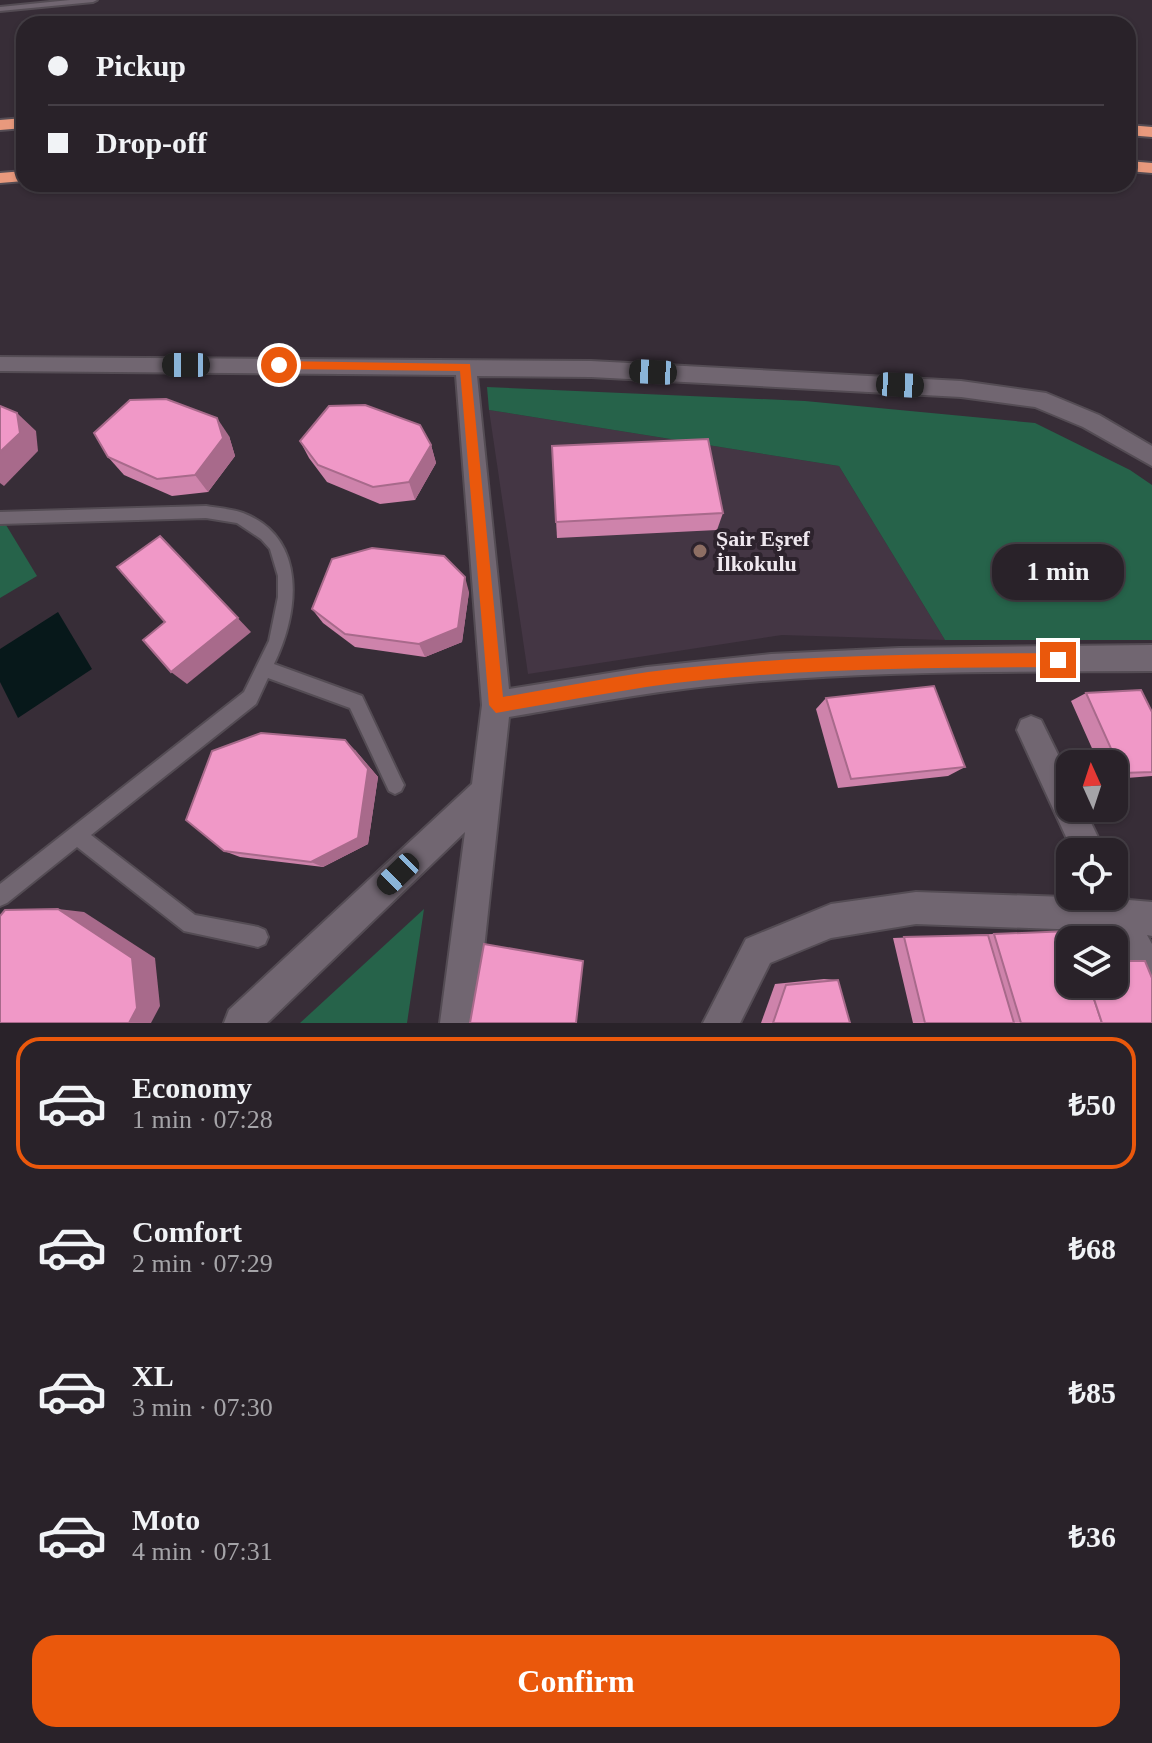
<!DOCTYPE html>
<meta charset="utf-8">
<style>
body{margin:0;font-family:Georgia,serif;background:#352f35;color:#f1f3f6;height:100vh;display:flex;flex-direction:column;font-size:30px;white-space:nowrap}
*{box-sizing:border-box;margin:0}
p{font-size:26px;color:#a5a4a8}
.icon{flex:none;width:44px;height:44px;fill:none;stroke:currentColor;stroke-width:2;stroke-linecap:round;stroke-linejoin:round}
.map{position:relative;height:1023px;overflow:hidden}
.side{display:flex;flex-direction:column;background:#292229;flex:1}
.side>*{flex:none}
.top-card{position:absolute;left:16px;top:16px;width:1120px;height:176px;border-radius:24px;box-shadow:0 2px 6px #0004,0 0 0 2px #453f46;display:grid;align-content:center;height:176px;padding:0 32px;background:#292229}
.needle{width:52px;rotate:357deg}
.controls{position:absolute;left:1056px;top:750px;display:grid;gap:16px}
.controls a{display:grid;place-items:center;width:72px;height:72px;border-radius:16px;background:#292229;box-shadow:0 2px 6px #0004,0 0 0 2px #453f46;font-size:40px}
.end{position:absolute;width:36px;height:36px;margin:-18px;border:10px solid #ea580c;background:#fff;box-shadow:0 0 0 4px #fff}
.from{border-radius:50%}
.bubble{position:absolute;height:56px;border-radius:24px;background:#292229;box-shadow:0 2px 6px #0004,0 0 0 2px #453f46;font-size:26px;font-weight:800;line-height:56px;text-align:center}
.car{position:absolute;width:24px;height:48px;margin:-24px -12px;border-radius:10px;box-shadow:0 0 6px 2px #0007;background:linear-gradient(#222 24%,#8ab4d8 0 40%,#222 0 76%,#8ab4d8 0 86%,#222 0)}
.top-card b{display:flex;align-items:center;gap:28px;height:76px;font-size:30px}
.top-card b+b{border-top:2px solid #453f46}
.top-card i{width:20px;height:20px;background:#f1f3f6}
ul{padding:14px 0 0;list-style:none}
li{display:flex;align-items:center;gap:24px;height:132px;margin:0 16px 12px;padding:0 16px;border:4px solid transparent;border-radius:24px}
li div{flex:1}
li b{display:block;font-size:30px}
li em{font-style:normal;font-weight:800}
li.current{border-color:#ea580c}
li>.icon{width:72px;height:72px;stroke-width:1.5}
.action{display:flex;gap:16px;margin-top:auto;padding:16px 32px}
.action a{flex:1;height:92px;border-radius:24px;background:#ea580c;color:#fff;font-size:32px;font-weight:800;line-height:92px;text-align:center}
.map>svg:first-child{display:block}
</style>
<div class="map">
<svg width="1152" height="1023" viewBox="0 0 1152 1023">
<rect width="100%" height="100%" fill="#372d37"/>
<polygon fill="#443644" points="489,410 839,466 945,640 782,635 528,674"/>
<g fill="#26634a">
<polygon points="487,387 805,401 1035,423 1130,470 1152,485 1152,640 945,640 839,466 489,410"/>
<polygon points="3,520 37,576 0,598 0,521"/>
<polygon points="424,909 407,1023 300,1023"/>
</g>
<polygon fill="#07181a" points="58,612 92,669 18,718 0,682 0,649"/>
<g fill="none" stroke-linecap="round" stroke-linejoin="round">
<defs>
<g id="lane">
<polygon points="70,0 97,0 93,2 0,11 0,7"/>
<path d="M 206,506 C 218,508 232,509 243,513 C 308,538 299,613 274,664 L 362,696 L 401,779 L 404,785 L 401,791 L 395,794 L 389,791 L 350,708 L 268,678 L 256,704 L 91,835 L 195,915 L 258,927 L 265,930 L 268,937 L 265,944 L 258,947 L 184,931 L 77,847 L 7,903 L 0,906 L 0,884 L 244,692 L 269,641 L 278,597 L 278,576 L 270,549 L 261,539 L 237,523 L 206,518 L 0,524 L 0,512 Z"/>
</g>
<g id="street">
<path d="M 0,357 L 591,361 L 961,381 L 1046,393 L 1099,415 L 1152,446 L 1152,466 L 1083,427 L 1035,407 L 961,397 L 591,377 L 477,376 L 509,689 L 647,667 L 771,654 L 899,648 L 1152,645 L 1152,671 C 1004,672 855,670 708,686 C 641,693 575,706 509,717 L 476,1023 L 440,1023 L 465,832 L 267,1023 L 224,1023 L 229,1010 L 472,784 L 482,705 L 456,375 L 0,371 Z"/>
<polygon points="1031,716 1041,720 1070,779 1070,808 1084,808 1105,852 1073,852 1017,730 1021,720"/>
<polygon points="1114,881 1122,884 1129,900 1152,902 1152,936 1147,935 1152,944 1152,997 1140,992 1110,931 916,924 831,938 770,963 740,1023 703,1023 746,939 831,904 916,892 1094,898 1114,896"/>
</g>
<g id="highway">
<polygon points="24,118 24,128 0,130 0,120"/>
<polygon points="1128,125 1152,127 1152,137 1128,135"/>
<polygon points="1128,161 1152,163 1152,173 1128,171"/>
<polygon points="24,171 24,181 0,183 0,173"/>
</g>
</defs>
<use href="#lane" stroke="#544c54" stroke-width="4"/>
<use href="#street" stroke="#544c54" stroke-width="4"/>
<use href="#highway" stroke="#544c54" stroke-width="4"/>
<use href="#lane" fill="#716671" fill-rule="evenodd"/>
<use href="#street" fill="#716671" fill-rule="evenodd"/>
<use href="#highway" fill="#e8997d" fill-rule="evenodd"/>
</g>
<g fill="#ce83ab">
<polygon points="229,436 235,456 208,492 172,496 124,475 108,457"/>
<polygon points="300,441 431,445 436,463 415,500 380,504 327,482 309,458"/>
<polygon points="552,446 723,513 717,530 557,538"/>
<polygon points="469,592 462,642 425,657 355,647 323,623 312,609"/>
<polygon points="1086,693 1152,712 1152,776 1114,779 1114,764 1099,764 1071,701"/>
<polygon points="826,698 965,767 948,776 838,788 816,709"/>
<polygon points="355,750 378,777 368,844 323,867 240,857 224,851"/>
<polygon points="1070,931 1070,984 1152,1023 913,1023 893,938"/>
<polygon points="824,979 838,980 850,1023 761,1023 775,984"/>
</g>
<g fill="#a86a8b">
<polygon points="17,413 36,431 38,451 4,486 0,483 0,452"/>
<polygon points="217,418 229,436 235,456 208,492 195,475"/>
<polygon points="431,445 436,463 415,500 409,482"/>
<polygon points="160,536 251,632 187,684 171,672"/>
<polygon points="465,577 469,592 462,642 425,657 419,644"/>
<polygon points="345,740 355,750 378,777 368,844 323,867 311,862"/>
<polygon points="58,909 84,912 155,958 160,1006 151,1023 129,1023"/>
</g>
<g fill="#f098c7" stroke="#a86a8b" stroke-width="2">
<polygon points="166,399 217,418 223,438 195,475 157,479 108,457 94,433 130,400"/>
<polygon points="365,405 420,425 431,445 409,482 373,487 318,465 300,441 329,406"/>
<polygon points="0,406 17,413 20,433 0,452"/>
<polygon points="708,439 723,513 556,522 552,446"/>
<polygon points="160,536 238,618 171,672 143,640 165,622 117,567"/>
<polygon points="372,548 444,556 465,577 458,628 419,644 345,634 312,609 332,559"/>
<polygon points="934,686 965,767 851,779 826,698"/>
<polygon points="1141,690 1152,712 1152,772 1122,773 1086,693"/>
<polygon points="261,733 345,740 368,769 358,838 311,862 224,851 186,820 212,751"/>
<polygon points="58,909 132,958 137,1008 129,1023 0,1023 0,916 5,910"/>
<polygon points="1070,931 1073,940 1070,940 1070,984 1089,984 1102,1023 1021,1023 994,934"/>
<polygon points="988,935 1014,1023 925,1023 904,937"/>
<polygon points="484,944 583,961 576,1023 470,1023"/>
<polygon points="1114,961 1145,961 1152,978 1152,1023 1102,1023 1089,984 1114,984"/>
<polygon points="838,980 850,1023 773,1023 786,985"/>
</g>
<path fill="#ea580c" d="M 279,361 L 470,364 L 503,697 C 551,689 600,679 648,672 C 783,655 922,654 1058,653 L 1065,660 L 1058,667 C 921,668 781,668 646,687 C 596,695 546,704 496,713 L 489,705 L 460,371 L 279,369 L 274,365 Z"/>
<circle fill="#8d6e63" stroke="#2d232d" stroke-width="3" cx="700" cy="551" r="8"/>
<g text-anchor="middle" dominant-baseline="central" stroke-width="8" stroke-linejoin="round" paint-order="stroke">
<g font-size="22" font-weight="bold" fill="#eee7ee" stroke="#2d232d" text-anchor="start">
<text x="716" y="538">Şair Eşref<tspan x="716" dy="25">İlkokulu</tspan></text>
</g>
</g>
</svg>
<div class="controls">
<a><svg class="needle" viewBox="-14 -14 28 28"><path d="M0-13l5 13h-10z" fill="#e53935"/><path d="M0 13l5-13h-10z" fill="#a5a4a8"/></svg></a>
<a><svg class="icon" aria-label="locate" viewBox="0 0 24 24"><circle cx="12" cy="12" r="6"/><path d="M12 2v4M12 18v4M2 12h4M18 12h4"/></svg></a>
<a><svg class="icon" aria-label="layers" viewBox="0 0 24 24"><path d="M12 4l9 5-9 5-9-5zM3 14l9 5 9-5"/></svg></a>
</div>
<i class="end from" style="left:279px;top:365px"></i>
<i class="end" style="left:1058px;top:660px"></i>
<div class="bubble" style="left:992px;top:544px;width:132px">1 min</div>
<i class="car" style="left:186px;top:365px;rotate:270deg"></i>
<i class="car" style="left:653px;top:372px;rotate:273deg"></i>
<i class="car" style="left:900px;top:385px;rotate:93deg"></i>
<i class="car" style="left:398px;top:874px;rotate:226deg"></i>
<div class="top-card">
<b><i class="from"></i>Pickup</b>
<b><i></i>Drop-off</b>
</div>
</div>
<section class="side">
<ul>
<li class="current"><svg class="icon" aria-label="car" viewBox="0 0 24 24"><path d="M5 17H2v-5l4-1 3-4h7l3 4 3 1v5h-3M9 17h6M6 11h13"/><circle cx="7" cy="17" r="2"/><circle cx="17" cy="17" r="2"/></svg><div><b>Economy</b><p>1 min · 07:28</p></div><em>₺50</em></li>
<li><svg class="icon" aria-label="car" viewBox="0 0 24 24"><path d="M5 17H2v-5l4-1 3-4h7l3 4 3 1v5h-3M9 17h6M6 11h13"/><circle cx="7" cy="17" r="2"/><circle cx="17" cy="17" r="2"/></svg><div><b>Comfort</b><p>2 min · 07:29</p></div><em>₺68</em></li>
<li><svg class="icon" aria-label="car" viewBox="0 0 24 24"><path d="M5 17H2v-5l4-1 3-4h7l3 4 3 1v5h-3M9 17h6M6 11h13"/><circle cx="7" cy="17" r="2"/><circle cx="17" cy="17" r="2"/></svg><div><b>XL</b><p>3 min · 07:30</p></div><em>₺85</em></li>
<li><svg class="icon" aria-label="car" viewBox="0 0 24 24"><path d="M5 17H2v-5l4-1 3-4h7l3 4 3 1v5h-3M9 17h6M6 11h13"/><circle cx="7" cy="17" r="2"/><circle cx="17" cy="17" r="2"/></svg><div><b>Moto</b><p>4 min · 07:31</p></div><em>₺36</em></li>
</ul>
<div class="action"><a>Confirm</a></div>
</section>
